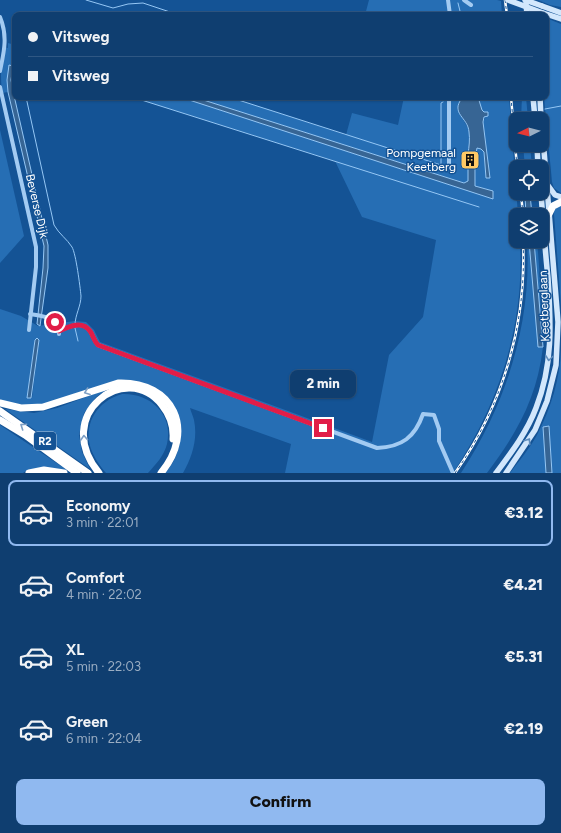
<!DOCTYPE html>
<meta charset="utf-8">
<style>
body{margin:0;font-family:Figtree,sans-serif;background:#184575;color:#f1f3f6;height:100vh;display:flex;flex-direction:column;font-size:15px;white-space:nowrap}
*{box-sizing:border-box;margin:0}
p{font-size:13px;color:#9baec3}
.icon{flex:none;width:22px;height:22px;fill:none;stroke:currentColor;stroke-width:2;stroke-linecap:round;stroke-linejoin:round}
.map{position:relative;height:473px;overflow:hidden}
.panel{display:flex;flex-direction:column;background:#0f3e70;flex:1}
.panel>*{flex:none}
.guide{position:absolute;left:12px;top:12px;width:537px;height:88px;border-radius:8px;box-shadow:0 1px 3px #0004,0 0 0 1px #2f5783;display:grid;align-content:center;height:88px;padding:0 16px;background:#0f3e70}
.needle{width:26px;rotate:264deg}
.tools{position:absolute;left:509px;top:112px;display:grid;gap:8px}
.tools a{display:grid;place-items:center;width:40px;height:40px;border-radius:8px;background:#0f3e70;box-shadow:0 1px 3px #0004,0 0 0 1px #2f5783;font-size:20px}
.end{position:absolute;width:18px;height:18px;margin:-9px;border:5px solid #e11d48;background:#fff;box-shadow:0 0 0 2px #fff}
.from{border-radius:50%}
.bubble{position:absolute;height:28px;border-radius:8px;background:#0f3e70;box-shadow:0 1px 3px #0004,0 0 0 1px #2f5783;font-size:13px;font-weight:800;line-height:28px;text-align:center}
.guide b{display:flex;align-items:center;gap:14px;height:38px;font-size:15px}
.guide b+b{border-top:1px solid #2f5783}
.guide i{width:10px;height:10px;background:#f1f3f6}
ul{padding:7px 0 0;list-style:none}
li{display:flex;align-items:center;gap:12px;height:66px;margin:0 8px 6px;padding:0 8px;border:2px solid transparent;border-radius:8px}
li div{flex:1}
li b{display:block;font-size:15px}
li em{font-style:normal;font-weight:800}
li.current{border-color:#90b9f0}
li>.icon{width:36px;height:36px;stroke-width:1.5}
.cta{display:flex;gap:8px;margin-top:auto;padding:8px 16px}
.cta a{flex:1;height:46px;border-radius:8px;background:#90b9f0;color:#111;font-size:16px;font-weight:800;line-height:46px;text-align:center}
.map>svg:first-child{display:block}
</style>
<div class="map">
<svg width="561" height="473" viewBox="0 0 561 473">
<rect width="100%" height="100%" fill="#145395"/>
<g fill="#266eb4" fill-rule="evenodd">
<polygon points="369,0 497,0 501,1 502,15 365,15"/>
<polygon points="538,0 561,0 561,7 550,5"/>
<polygon points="546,18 561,24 561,193 554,188 552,182 544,97 546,97"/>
<path d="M 8,43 L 15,45 L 15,69 L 13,66 L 7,85 L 8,92 L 2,93 C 1,83 0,56 3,47 L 8,48 Z"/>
<path d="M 132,97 L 180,97 L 493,199 L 492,191 L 475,186 L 476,154 L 477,148 L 481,149 L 484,152 L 486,178 L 490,178 L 483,122 L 488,112 L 484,112 L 482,110 L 478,97 L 509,97 L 518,215 L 516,215 L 516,241 L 520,241 C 525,325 499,404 453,473 L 285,473 L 291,444 L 190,408 C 191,412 193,416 194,420 C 198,439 192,457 183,473 L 165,473 C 178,459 182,442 180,424 L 130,381 L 55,402 L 29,406 L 0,401 L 0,309 L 21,316 L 38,326 L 75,321 L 86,322 L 94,330 L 100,342 L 372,442 L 389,355 L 423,317 L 436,240 L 362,217 L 335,161 ZM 37,338 L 39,341 L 32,398 L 27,398 L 35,340 Z"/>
<polygon points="194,97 229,97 346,135 352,113 398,125 404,97 471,97 462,98 457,109 469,130 468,181 465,183"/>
<polygon points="522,97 526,97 528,119 521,119"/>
<polygon points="0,130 24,236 0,263"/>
<polygon points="523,145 530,145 532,167 525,167"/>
<path d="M 561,204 L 561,306 L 554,214 C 554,209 556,206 561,204 Z"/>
<path d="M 527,241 L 529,241 L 543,347 L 534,241 L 537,241 C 539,262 540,283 542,305 C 543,319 544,333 543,347 C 537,398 517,433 487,473 L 461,473 C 506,404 532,324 527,241 Z"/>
<path d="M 561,349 L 561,473 L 552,473 L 549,426 L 543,427 L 546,473 L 510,473 C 519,461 530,448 537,435 C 551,408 560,379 561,349 Z"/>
<polygon points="107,389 96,397 84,413 79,435 82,452 90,469 5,409 34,413 57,408"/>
<path d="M 122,394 C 150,393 174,414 167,444 C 164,456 156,464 148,473 L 106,473 C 99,465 93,456 90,446 C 84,422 98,401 122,394 Z"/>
<polygon points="0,425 67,470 44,467 27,470 23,473 0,473"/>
</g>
<g fill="#376594" stroke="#95c7f5">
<polygon points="9,65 13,66 11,80 13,91 48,245 48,268 40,326 37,324 43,268 44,246 8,92 7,80"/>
<polygon points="180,97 194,97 464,183 468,181 468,165 475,165 475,186 493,191 493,199"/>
<path d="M 478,97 L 482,110 L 484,112 L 488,112 L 488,116 L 484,117 L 483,122 L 490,178 L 486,178 L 484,152 L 481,149 L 477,148 L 476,154 L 468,154 C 469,147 470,139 469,132 C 468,117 450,114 462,98 Z"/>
<polygon points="523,193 530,194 532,215 526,215 525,196"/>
<polygon points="529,241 534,241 543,347 538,347"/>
<polygon points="37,338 39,340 31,398 27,398 35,340"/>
<polygon points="549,426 552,473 546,473 543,427"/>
</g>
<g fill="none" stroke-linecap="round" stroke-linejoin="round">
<g stroke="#95c7f5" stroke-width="1">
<polyline points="86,0 113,8 128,4 143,3 179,15"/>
<polyline points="458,3 461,15"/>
<path d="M 26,97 L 54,225 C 59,234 67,239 72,247 C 76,254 80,286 81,296 C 81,306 75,315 75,325"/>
<polyline points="132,97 479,207"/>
<polyline points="229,97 441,165 441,103 443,102"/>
<polyline points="545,109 561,106"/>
<polyline points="75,328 78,341"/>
</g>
<g stroke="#a3cbf2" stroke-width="4">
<polyline points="448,0 450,15"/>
<polyline points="464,0 471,5"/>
<path d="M 0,17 C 8,36 4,52 0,71"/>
<polyline points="0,87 36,247 36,267 29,330"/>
<polyline points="449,165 449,97"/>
<path d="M 30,314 C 43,316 60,317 59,334"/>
<path d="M 59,331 C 68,327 82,320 90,331 C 93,335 94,341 98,345 L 377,448 C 402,447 415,437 423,414 L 434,415 L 439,429 L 439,441 L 453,473"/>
</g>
<g stroke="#d2e7fc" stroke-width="5.5">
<polyline points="526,3 527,15"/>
<polyline points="542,6 561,13"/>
<polyline points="543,13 561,19"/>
<polyline points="533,97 535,119"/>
<polyline points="540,97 541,119"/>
<polyline points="537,145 538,167"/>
<polyline points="547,184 555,195 561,197"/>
<path d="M 496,473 C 511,453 527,432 536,408 C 553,365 551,324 548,278 C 545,250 543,221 541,193"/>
<polyline points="506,473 535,430 547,401 556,365 558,322 542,126"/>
</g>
<g stroke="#fff" stroke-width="7">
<polyline points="549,214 553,206 561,202"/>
<path d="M 0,403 L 21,408 L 43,407 L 118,383 C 174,381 196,431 161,473"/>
<polyline points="0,411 88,473"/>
<polyline points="0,420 25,435 77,473"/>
<polyline points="29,473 44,470 64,473"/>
<path d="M 99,473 C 51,415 126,359 162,405 C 170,415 174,426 173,439"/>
</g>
<defs>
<g id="rail">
<polyline points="505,0 507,15"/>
<polyline points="511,97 517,167"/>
<polyline points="521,193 523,215"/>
<path d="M 455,473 C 503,405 527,324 523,241"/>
</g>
</defs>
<use href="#rail" stroke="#fff" stroke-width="2.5"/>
<use href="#rail" stroke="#145395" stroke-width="1" stroke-dasharray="3" stroke-linecap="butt"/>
<g stroke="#d2e7fc" stroke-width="5.5">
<polyline points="508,0 543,13"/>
<polyline points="525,0 542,6"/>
</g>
</g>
<defs><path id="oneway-chevron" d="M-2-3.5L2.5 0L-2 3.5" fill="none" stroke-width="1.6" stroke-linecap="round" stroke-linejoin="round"/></defs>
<g stroke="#608ebe">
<use href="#oneway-chevron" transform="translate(549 358) rotate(97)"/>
<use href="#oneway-chevron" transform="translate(528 441) rotate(-56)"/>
</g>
<g stroke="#7ea0c5">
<use href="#oneway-chevron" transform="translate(87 392) rotate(160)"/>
<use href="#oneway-chevron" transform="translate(23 426) rotate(-146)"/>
<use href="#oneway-chevron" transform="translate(84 438) rotate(-93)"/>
</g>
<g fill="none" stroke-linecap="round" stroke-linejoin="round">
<path stroke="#e11d48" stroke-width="5" d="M 55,322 L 59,331 C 68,327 82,320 90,331 C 93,335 94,341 98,345 L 323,428"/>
</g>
<defs>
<symbol id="building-square" viewBox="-11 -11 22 22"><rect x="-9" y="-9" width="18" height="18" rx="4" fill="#ffc964" stroke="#145395"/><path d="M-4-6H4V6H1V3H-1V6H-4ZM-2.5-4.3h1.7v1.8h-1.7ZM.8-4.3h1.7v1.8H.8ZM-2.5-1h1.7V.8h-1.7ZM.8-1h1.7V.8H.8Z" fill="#111"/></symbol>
</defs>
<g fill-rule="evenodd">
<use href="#building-square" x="459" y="149" width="22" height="22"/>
</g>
<g text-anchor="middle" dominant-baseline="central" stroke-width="3" stroke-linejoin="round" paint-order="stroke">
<rect fill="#145395" stroke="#b8cbdf" stroke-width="1" x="34" y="432" width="22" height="18" rx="3"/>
<g font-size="11" font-weight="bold" fill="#fff">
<text x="45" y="441">R2</text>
</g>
<g font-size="12" fill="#fff" stroke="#145395" text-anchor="end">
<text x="456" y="153">Pompgemaal<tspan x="456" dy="14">Keetberg</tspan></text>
</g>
<g font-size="12" fill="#fff" stroke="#145395">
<text transform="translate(37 206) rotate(77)">Beverse Dijk</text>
<text transform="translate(544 306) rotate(-92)">Keetberglaan</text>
</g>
</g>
</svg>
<div class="tools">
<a><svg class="needle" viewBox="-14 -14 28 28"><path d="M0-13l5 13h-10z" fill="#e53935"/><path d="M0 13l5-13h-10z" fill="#9baec3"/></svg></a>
<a><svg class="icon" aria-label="locate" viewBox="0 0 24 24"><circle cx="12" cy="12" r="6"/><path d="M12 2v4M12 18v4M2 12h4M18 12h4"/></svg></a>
<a><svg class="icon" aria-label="layers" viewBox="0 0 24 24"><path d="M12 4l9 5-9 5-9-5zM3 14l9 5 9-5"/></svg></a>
</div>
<i class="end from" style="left:55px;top:322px"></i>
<i class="end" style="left:323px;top:428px"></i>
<div class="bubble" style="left:290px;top:370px;width:66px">2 min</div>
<div class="guide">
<b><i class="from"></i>Vitsweg</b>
<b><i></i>Vitsweg</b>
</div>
</div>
<section class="panel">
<ul>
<li class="current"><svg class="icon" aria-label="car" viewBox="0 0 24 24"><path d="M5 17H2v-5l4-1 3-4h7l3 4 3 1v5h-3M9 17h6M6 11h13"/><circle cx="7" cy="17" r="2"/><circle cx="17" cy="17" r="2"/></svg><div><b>Economy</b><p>3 min · 22:01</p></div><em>€3.12</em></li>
<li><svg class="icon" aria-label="car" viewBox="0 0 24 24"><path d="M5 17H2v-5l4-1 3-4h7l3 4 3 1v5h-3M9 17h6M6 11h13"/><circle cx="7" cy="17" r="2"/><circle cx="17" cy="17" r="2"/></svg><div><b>Comfort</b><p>4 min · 22:02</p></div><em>€4.21</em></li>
<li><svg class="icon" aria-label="car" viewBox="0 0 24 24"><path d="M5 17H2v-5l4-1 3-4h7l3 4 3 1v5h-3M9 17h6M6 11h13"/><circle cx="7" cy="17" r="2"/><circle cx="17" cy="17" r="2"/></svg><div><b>XL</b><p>5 min · 22:03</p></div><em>€5.31</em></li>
<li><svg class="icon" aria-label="car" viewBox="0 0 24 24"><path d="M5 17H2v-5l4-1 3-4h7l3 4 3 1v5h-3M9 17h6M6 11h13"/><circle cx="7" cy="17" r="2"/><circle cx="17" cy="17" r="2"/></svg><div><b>Green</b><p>6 min · 22:04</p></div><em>€2.19</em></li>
</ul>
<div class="cta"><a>Confirm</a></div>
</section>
